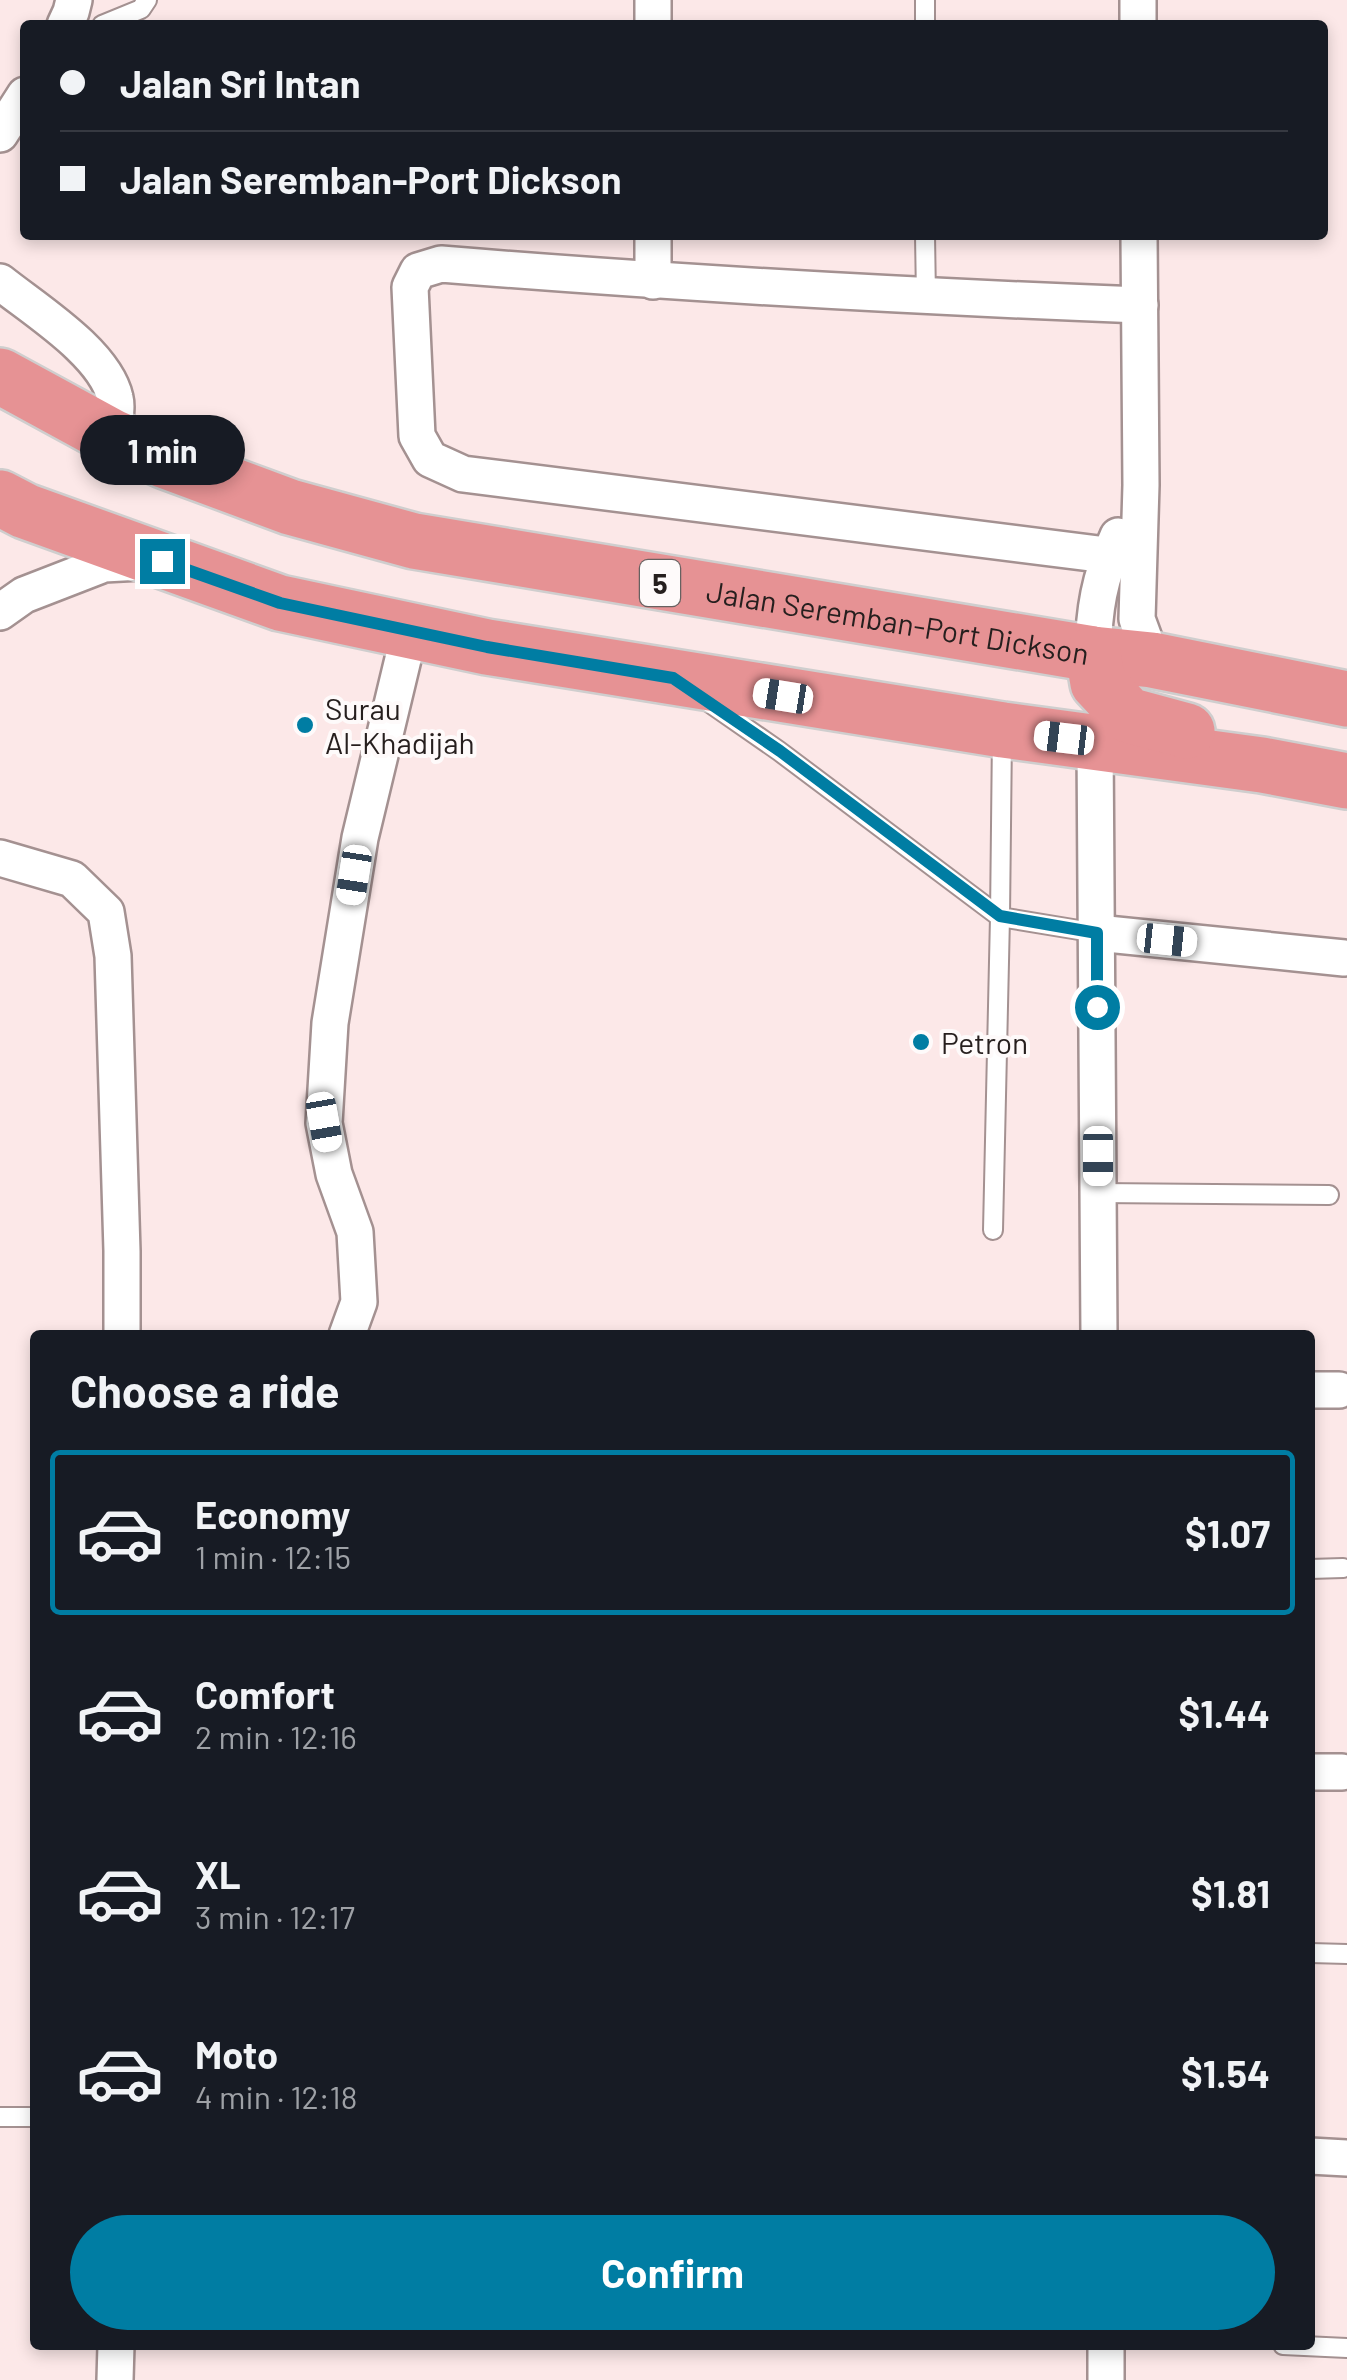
<!DOCTYPE html>
<meta charset="utf-8">
<style>
body{margin:0;font-family:Barlow,sans-serif;background:#242831;color:#f1f3f6;height:100vh;display:flex;flex-direction:column;font-size:38px;white-space:nowrap}
*{box-sizing:border-box;margin:0}
p{font-size:32px;color:#9ea1a6}
.icon{flex:none;width:55px;height:55px;fill:none;stroke:currentColor;stroke-width:2;stroke-linecap:round;stroke-linejoin:round}
.map{position:relative;flex:1;overflow:hidden}
.details{position:absolute;left:30px;top:1330px;width:1285px;height:1020px;display:flex;flex-direction:column;background:#171b24;border-radius:10px;box-shadow:0 5px 15px #0003}
.details>*{flex:none}
.hud{position:absolute;left:20px;top:20px;width:1308px;height:220px;border-radius:10px;box-shadow:0 5px 15px #0003;display:grid;align-content:center;height:220px;padding:0 40px;background:#171b24}
.end{position:absolute;width:45px;height:45px;margin:-22px;border:12px solid #007da3;background:#fff;box-shadow:0 0 0 5px #fff}
.from{border-radius:50%}
.bubble{position:absolute;height:70px;border-radius:35px;background:#171b24;box-shadow:0 5px 15px #0003;font-size:32px;font-weight:700;line-height:70px;text-align:center}
.car{position:absolute;width:30px;height:60px;margin:-30px -15px;border-radius:12px;box-shadow:0 0 8px 2px #0007;background:linear-gradient(#fff 24%,#345 0 40%,#fff 0 76%,#345 0 86%,#fff 0)}
.hud b{display:flex;align-items:center;gap:35px;height:95px;font-size:38px}
.hud b+b{border-top:2px solid #363941}
.hud i{width:25px;height:25px;background:#f1f3f6}
ul{padding:0;list-style:none}
li{display:flex;align-items:center;gap:30px;height:165px;margin:0 20px 15px;padding:0 20px;border:5px solid transparent;border-radius:10px}
li div{flex:1}
li b{display:block;font-size:38px}
li em{font-style:normal;font-weight:700}
li.selected{border-color:#007da3}
li>.icon{width:90px;height:90px;stroke-width:1.5}
h2{padding:0 40px;font-size:45px;line-height:120px}
.primary-button{display:flex;gap:20px;margin-top:auto;padding:20px 40px}
.primary-button a{flex:1;height:115px;border-radius:60px;background:#007da3;color:#fff;font-size:40px;font-weight:700;line-height:115px;text-align:center}
.map>svg:first-child{display:block}
</style>
<div class="map">
<svg width="1347" height="2380" viewBox="0 0 1347 2380">
<rect width="100%" height="100%" fill="#fce8e8"/>
<g fill="none" stroke-linecap="round" stroke-linejoin="round">
<defs>
<g id="lane">
<polyline points="925,0 925,25"/>
<polyline points="102,25 141,9 147,0"/>
<polyline points="925,235 926,297"/>
<polyline points="707,701 779,751 1000,917 993,1230"/>
<polyline points="1002,735 1000,917 1097,933"/>
<polyline points="1098,1193 1329,1195"/>
<polyline points="1310,1569 1343,1568"/>
<polyline points="1310,1953 1347,1954"/>
<polyline points="0,2117 35,2117"/>
<polyline points="1283,2345 1347,2348"/>
</g>
<g id="street">
<polyline points="1138,0 1138,25"/>
<polyline points="65,25 71,12 74,0"/>
<polyline points="653,25 653,0"/>
<polyline points="0,134 25,95"/>
<polyline points="1139,235 1141,485 1137,619 1152,660"/>
<polyline points="653,281 653,235"/>
<path d="M 0,282 C 35,310 105,353 115,398 C 118,410 113,425 112,437"/>
<path d="M 1138,559 L 463,474 L 430,459 L 417,436 L 410,287 L 418,271 L 441,264 C 674,283 906,296 1140,305"/>
<polyline points="0,612 24,595 104,564 141,562"/>
<path d="M 1093,654 C 1094,610 1099,578 1118,536"/>
<polyline points="1095,742 1099,1335"/>
<polyline points="0,858 72,879 106,912 113,956 122,1251 122,1335"/>
<polyline points="1097,933 1344,958"/>
<polyline points="347,1335 359,1302 355,1232 334,1174 324,1123 330,1023 360,838 410,630"/>
<polyline points="1310,1390 1339,1390"/>
<polyline points="1310,1772 1342,1772"/>
<polyline points="1310,2156 1347,2158"/>
<polyline points="1106,2345 1106,2380"/>
<polyline points="115,2380 116,2345"/>
</g>
<g id="highway">
<path id="s1" d="M 0,376 L 112,437 L 166,461 L 290,507 L 414,541 L 1093,654 L 1152,660 L 1347,699"/>
<polyline points="0,498 25,511 280,603 487,647 1003,730 1262,765 1347,781"/>
<polyline points="1093,654 1098,683 1128,715 1187,731"/>
</g>
</defs>
<use href="#lane" stroke="#a49191" stroke-width="22"/>
<use href="#street" stroke="#a49191" stroke-width="40"/>
<use href="#highway" stroke="#cfcece" stroke-width="60"/>
<use href="#lane" stroke="#fff" stroke-width="18"/>
<use href="#street" stroke="#fff" stroke-width="35"/>
<use href="#highway" stroke="#e69294" stroke-width="55"/>
</g>
<g fill="none" stroke-linecap="round" stroke-linejoin="round">
<polyline stroke="#007da3" stroke-width="12" points="162,561 280,603 487,647 673,678 780,751 1000,916 1097,933 1097,1007"/>
</g>
<g fill="#007da3" stroke="#fefafa" stroke-width="4">
<circle cx="305" cy="725" r="10"/>
<circle cx="921" cy="1042" r="10"/>
</g>
<g text-anchor="middle" dominant-baseline="central" stroke-width="8" stroke-linejoin="round" paint-order="stroke">
<rect fill="#fefafa" stroke="#676160" stroke-width="2.5" x="640" y="560" width="40" height="46" rx="8"/>
<g font-size="28" font-weight="bold" fill="#261f1e">
<text x="660" y="583">5</text>
</g>
<g font-size="30" fill="#261f1e" stroke="#fefafa">
<text stroke="none"><textPath href="#s1" startOffset="938">Jalan Seremban-Port Dickson</textPath></text>
</g>
<g font-size="30" fill="#261f1e" stroke="#fefafa" text-anchor="start">
<text x="325" y="708">Surau<tspan x="325" dy="34">Al-Khadijah</tspan></text>
<text x="941" y="1042">Petron</text>
</g>
</g>
</svg>
<i class="end from" style="left:1097px;top:1007px"></i>
<i class="end" style="left:162px;top:561px"></i>
<div class="bubble" style="left:80px;top:415px;width:165px">1 min</div>
<i class="car" style="left:783px;top:696px;rotate:279deg"></i>
<i class="car" style="left:1064px;top:738px;rotate:277deg"></i>
<i class="car" style="left:354px;top:875px;rotate:189deg"></i>
<i class="car" style="left:1167px;top:940px;rotate:96deg"></i>
<i class="car" style="left:324px;top:1122px;rotate:170deg"></i>
<i class="car" style="left:1098px;top:1156px;rotate:180deg"></i>
<div class="hud">
<b><i class="from"></i>Jalan Sri Intan</b>
<b><i></i>Jalan Seremban-Port Dickson</b>
</div>
<section class="details">
<h2>Choose a ride</h2>
<ul>
<li class="selected"><svg class="icon" aria-label="car" viewBox="0 0 24 24"><path d="M5 17H2v-5l4-1 3-4h7l3 4 3 1v5h-3M9 17h6M6 11h13"/><circle cx="7" cy="17" r="2"/><circle cx="17" cy="17" r="2"/></svg><div><b>Economy</b><p>1 min · 12:15</p></div><em>$1.07</em></li>
<li><svg class="icon" aria-label="car" viewBox="0 0 24 24"><path d="M5 17H2v-5l4-1 3-4h7l3 4 3 1v5h-3M9 17h6M6 11h13"/><circle cx="7" cy="17" r="2"/><circle cx="17" cy="17" r="2"/></svg><div><b>Comfort</b><p>2 min · 12:16</p></div><em>$1.44</em></li>
<li><svg class="icon" aria-label="car" viewBox="0 0 24 24"><path d="M5 17H2v-5l4-1 3-4h7l3 4 3 1v5h-3M9 17h6M6 11h13"/><circle cx="7" cy="17" r="2"/><circle cx="17" cy="17" r="2"/></svg><div><b>XL</b><p>3 min · 12:17</p></div><em>$1.81</em></li>
<li><svg class="icon" aria-label="car" viewBox="0 0 24 24"><path d="M5 17H2v-5l4-1 3-4h7l3 4 3 1v5h-3M9 17h6M6 11h13"/><circle cx="7" cy="17" r="2"/><circle cx="17" cy="17" r="2"/></svg><div><b>Moto</b><p>4 min · 12:18</p></div><em>$1.54</em></li>
</ul>
<div class="primary-button"><a>Confirm</a></div>
</section>
</div>
